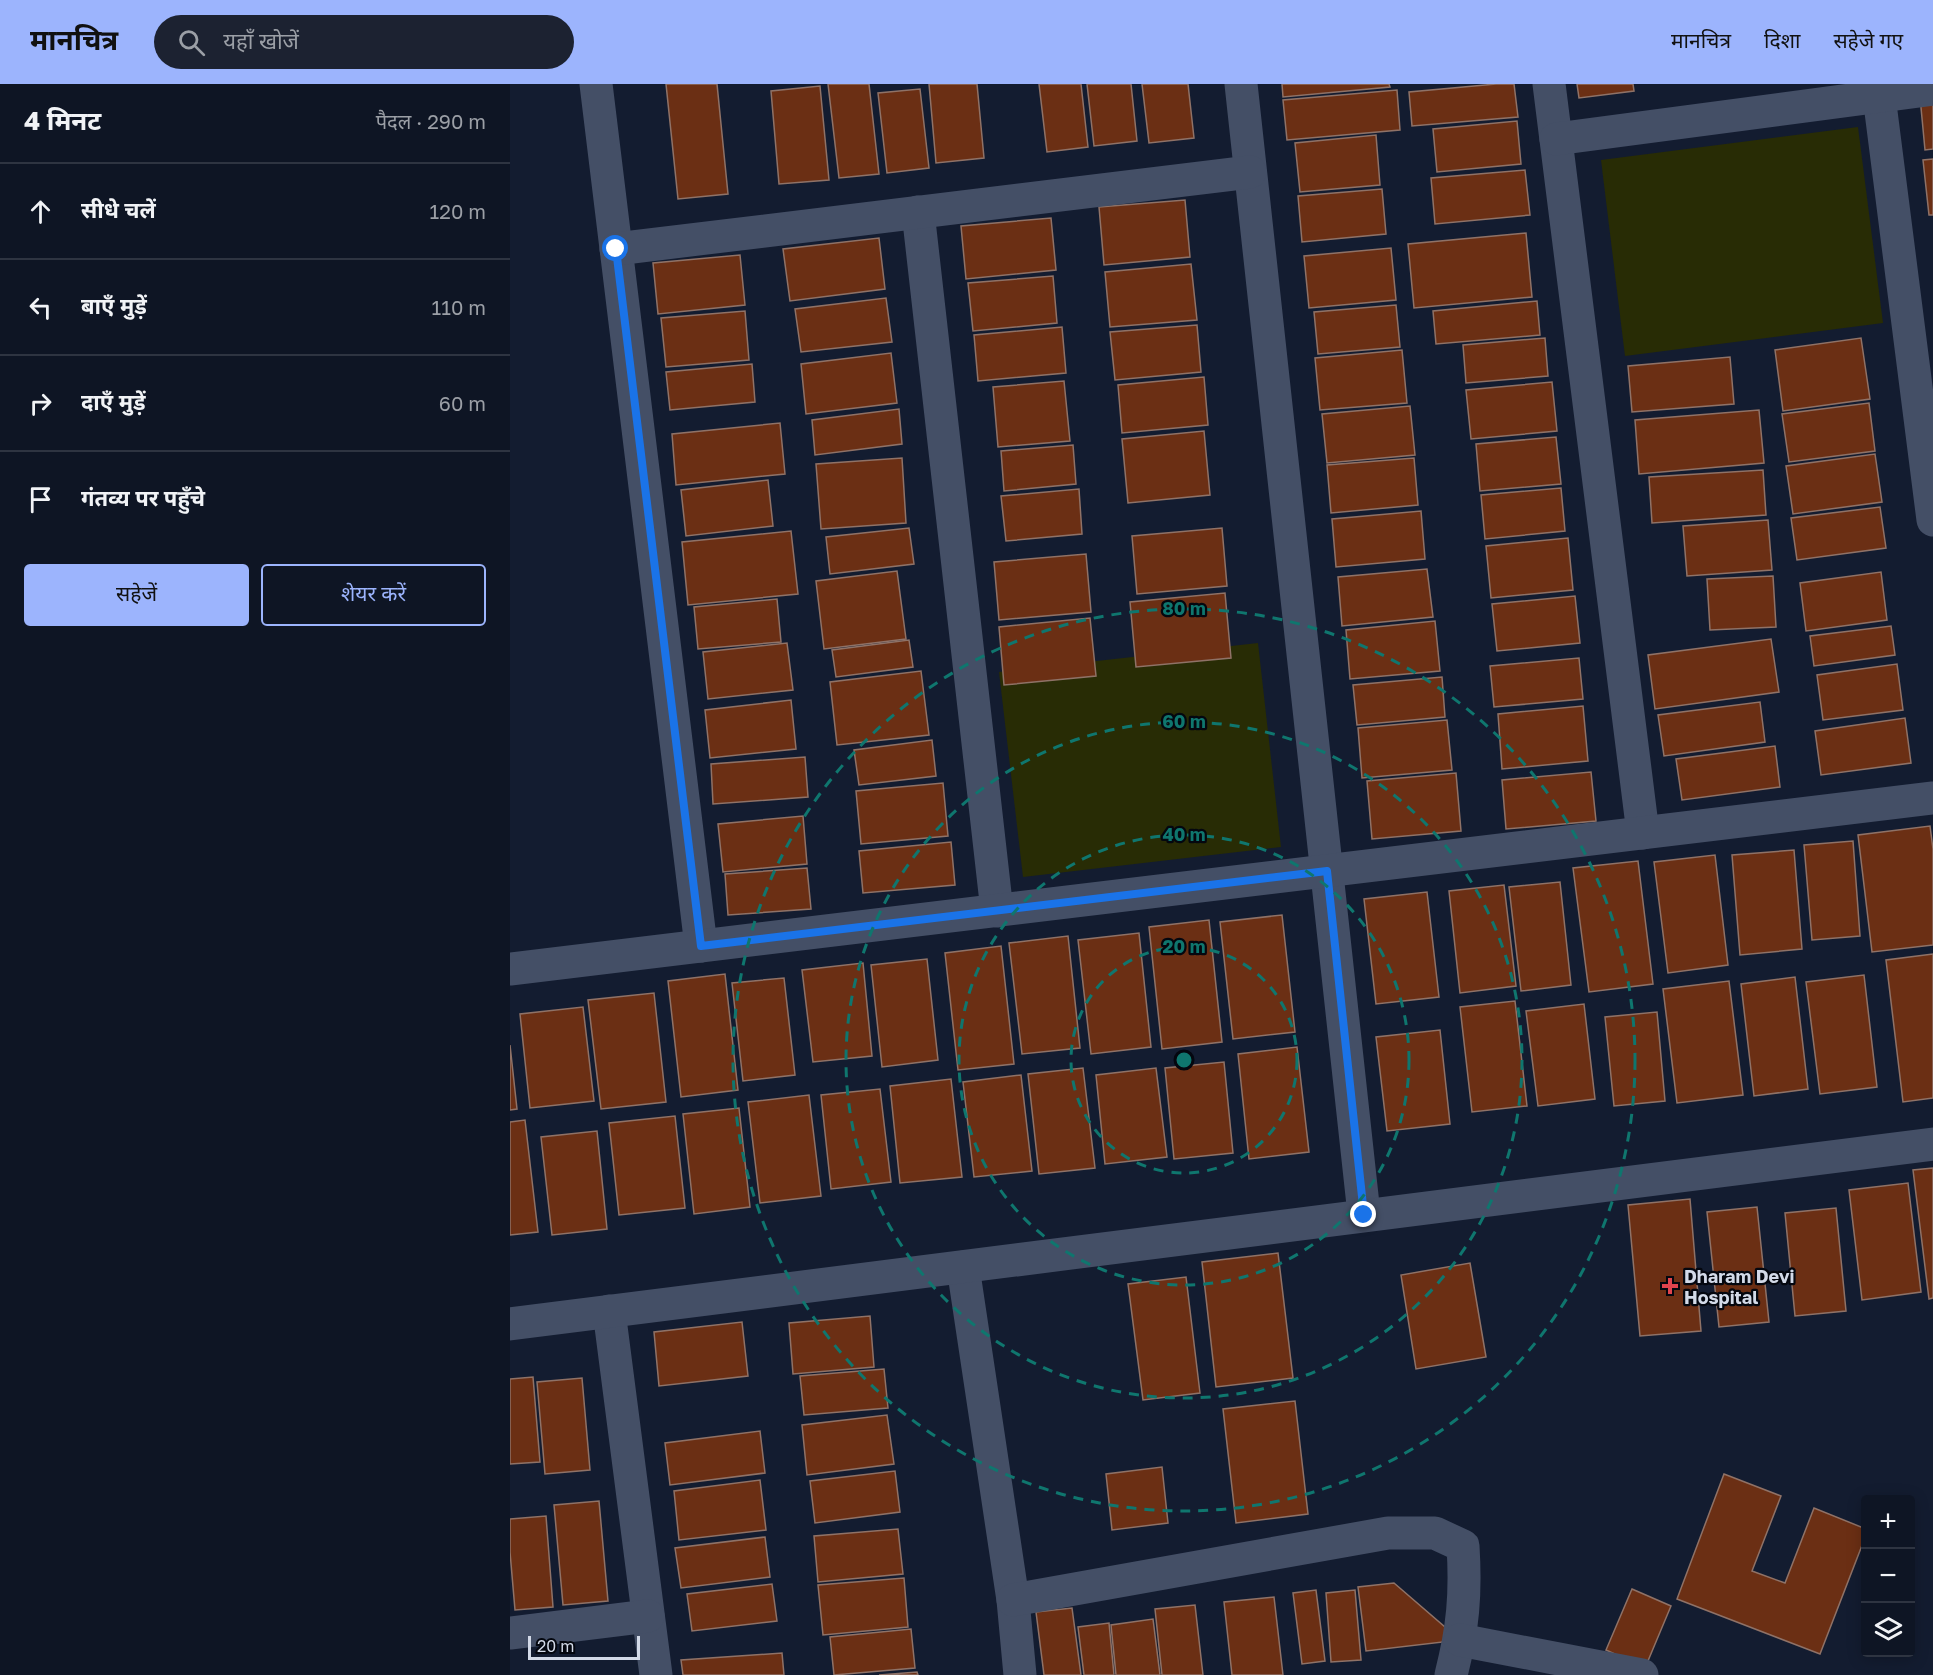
<!DOCTYPE html>
<html lang="hi">
<meta charset="utf-8">
<style>
:root{--surface:#0e1524;--page:#1c2231;--text:#f1f3f6;--muted:#9b9fa6;--line:#2e3441;--accent:#9cb4fd}
body{margin:0;font-family:"Golos Text","Noto Sans Devanagari",sans-serif;background:var(--page);color:var(--text)}
.controls{position:absolute;right:18px;bottom:18px;display:grid;overflow:hidden;border-radius:6px;box-shadow:0 3px 15px #0003}
.controls button{width:54px;height:54px;display:grid;place-items:center;padding:0;border:0;border-bottom:2px solid var(--line);background:var(--surface);color:var(--text);font:30px sans-serif}
.scale{position:absolute;left:18px;bottom:15px;width:112px;box-sizing:border-box;padding-left:6px;border:3px solid #d3dae8;border-top:0;font-size:16px;line-height:21px;white-space:nowrap;color:#d3dae8;-webkit-text-stroke:4px #04070f;paint-order:stroke}
.stop{position:absolute;width:18px;height:18px;margin:-14px;border:4px solid #1a73e8;border-radius:50%;background:#fff}
.stop.end{background:#1a73e8;border-color:#fff;box-shadow:0 2px 6px #0008}
.list{margin:0;padding:0;list-style:none}
h2{display:flex;justify-content:space-between;align-items:center;height:78px;margin:0;padding:0 24px;font-size:26px}
h2 small{font-size:20px;font-weight:400;color:var(--muted)}
.list li{display:grid;grid-template-columns:39px 1fr auto;gap:18px;align-items:center;box-sizing:border-box;height:96px;padding:0 24px;border-top:2px solid var(--line)}
.list b{display:block;font-size:22px;white-space:nowrap}
.list em{font-size:20px;font-style:normal;color:var(--muted)}
.actions{display:flex;gap:12px;padding:18px 24px}
.actions a{flex:1;padding:14px 0;border:2px solid var(--accent);border-radius:6px;text-align:center;font-size:21px;color:var(--accent)}
.actions .main{background:var(--accent);color:#111}
.icon{flex:none;width:33px;height:33px;fill:none;stroke:currentColor;stroke-width:2;stroke-linecap:round;stroke-linejoin:round}
.map{position:relative;flex:none;width:1423px;height:1591px;overflow:hidden}
header{display:flex;align-items:center;gap:36px;box-sizing:border-box;height:84px;padding:0 30px;background:var(--accent);color:#111}
header strong{font-size:28px}
nav{display:flex;gap:33px;margin-inline-start:auto;font-size:21px}
.search{width:420px;height:54px;background:var(--page);display:flex;align-items:center;gap:15px;box-sizing:border-box;padding:0 21px;border-radius:33px;color:var(--muted);font-size:22px}
main{display:flex}
aside{flex:1;background:var(--surface)}
.map>svg:first-child{display:block}
</style>
<header>
<strong>मानचित्र</strong>
<div class="search"><svg class="icon" aria-label="search" viewBox="0 0 24 24"><circle cx="10" cy="10" r="6"/><path d="M15 15l6 6"/></svg>यहाँ खोजें</div>
<nav><a>मानचित्र</a><a>दिशा</a><a>सहेजे गए</a></nav>
</header>
<main>
<aside>
<h2>4 मिनट<small>पैदल · 290 m</small></h2>
<ul class="list">
<li><svg class="icon" aria-label="ahead" viewBox="0 0 24 24"><path d="M12 20V5M6 11l6-6 6 6"/></svg><div><b>सीधे चलें</b></div><em>120 m</em></li>
<li><svg class="icon" aria-label="left" viewBox="0 0 24 24"><path d="M17 20v-9H6M10 6l-5 5 5 5"/></svg><div><b>बाएँ मुड़ें</b></div><em>110 m</em></li>
<li><svg class="icon" aria-label="right" viewBox="0 0 24 24"><path d="M7 20v-9h11M14 6l5 5-5 5"/></svg><div><b>दाएँ मुड़ें</b></div><em>60 m</em></li>
<li><svg class="icon" aria-label="arrive" viewBox="0 0 24 24"><path d="M6 21V4h12l-3 4 3 4H6"/></svg><div><b>गंतव्य पर पहुँचे</b></div></li>
</ul>
<div class="actions"><a class="main">सहेजें</a><a>शेयर करें</a></div>
</aside>
<div class="map">
<svg width="1423" height="1591" viewBox="0 0 1423 1591">
<rect width="100%" height="100%" fill="#131c30"/>
<g fill="#282c05">
<path d="M1348 43 1373 239 1115 272 1091 76Z"/>
<path d="M748 559 771 763 513 793 489 588Z"/>
</g>
<g fill="#6b2f14" stroke="#8f7267" stroke-width="1.5">
<path d="M156 0H207L218 110 168 115Z"/>
<path d="M318 0H359L369 90 329 94Z"/>
<path d="M419 0H467L474 74 426 79Z"/>
<path d="M529 0H571L578 63 537 68Z"/>
<path d="M577 0H621L627 57 584 62Z"/>
<path d="M632 0H678L684 54 639 59Z"/>
<path d="M772 0H879L880 3 773 13Z"/>
<path d="M986 0H1004L1008 33 902 42 899 8Z"/>
<path d="M1067 0H1123L1124 7 1069 14Z"/>
<path d="M310 2 319 96 269 100 261 7Z"/>
<path d="M410 5 419 84 377 89 368 9Z"/>
<path d="M887 6 890 46 777 56 773 16Z"/>
<path d="M1423 12V65L1415 66 1410 13Z"/>
<path d="M1007 37 1011 80 927 88 923 45Z"/>
<path d="M866 51 870 101 790 108 785 59Z"/>
<path d="M1423 75V131H1419L1413 76Z"/>
<path d="M1015 86 1020 131 925 140 921 94Z"/>
<path d="M872 105 876 150 792 158 788 112Z"/>
<path d="M675 116 680 173 594 181 589 123Z"/>
<path d="M541 134 546 186 456 195 451 142Z"/>
<path d="M1016 149 1022 213 904 224 898 160Z"/>
<path d="M369 154 375 205 280 217 273 165Z"/>
<path d="M881 164 886 216 799 224 794 172Z"/>
<path d="M230 171 235 221 148 230 143 179Z"/>
<path d="M681 180 687 236 600 243 595 188Z"/>
<path d="M543 192 547 239 463 247 458 199Z"/>
<path d="M376 214 382 258 291 268 285 225Z"/>
<path d="M1027 217 1030 251 926 260 923 227Z"/>
<path d="M886 221 890 263 808 270 804 228Z"/>
<path d="M235 227 239 276 156 283 151 234Z"/>
<path d="M687 241 691 288 605 296 600 248Z"/>
<path d="M552 243 556 289 468 297 464 251Z"/>
<path d="M1035 254 1038 292 956 299 953 261Z"/>
<path d="M1351 254 1360 315 1273 327 1265 266Z"/>
<path d="M892 266 897 319 810 326 805 274Z"/>
<path d="M381 269 387 319 296 330 291 280Z"/>
<path d="M1220 273 1224 320 1122 328 1118 282Z"/>
<path d="M242 280 245 318 160 326 156 288Z"/>
<path d="M694 293 698 341 612 349 608 301Z"/>
<path d="M554 297 560 357 488 363 483 303Z"/>
<path d="M1042 298 1047 347 961 355 956 306Z"/>
<path d="M1359 319 1365 367 1279 378 1272 330Z"/>
<path d="M900 322 905 371 817 379 812 330Z"/>
<path d="M389 325 392 360 305 371 302 336Z"/>
<path d="M1249 326 1254 379 1129 390 1125 336Z"/>
<path d="M270 339 275 390 166 401 162 350Z"/>
<path d="M694 347 700 411 618 419 612 355Z"/>
<path d="M1046 353 1051 400 970 407 966 360Z"/>
<path d="M563 361 566 400 494 407 491 367Z"/>
<path d="M1365 370 1372 418 1283 430 1276 382Z"/>
<path d="M392 374 396 439 311 445 306 380Z"/>
<path d="M904 374 908 421 821 429 817 381Z"/>
<path d="M1253 386 1256 431 1142 439 1139 393Z"/>
<path d="M258 396 263 442 176 452 171 406Z"/>
<path d="M1051 404 1055 447 975 455 971 411Z"/>
<path d="M569 405 572 450 496 457 491 412Z"/>
<path d="M1370 423 1376 464 1287 476 1281 434Z"/>
<path d="M911 427 915 475 826 483 822 435Z"/>
<path d="M1258 436 1262 486 1177 492 1173 442Z"/>
<path d="M399 444 404 480 320 490 316 453Z"/>
<path d="M712 444 717 502 627 510 622 452Z"/>
<path d="M281 447 288 510 178 521 172 458Z"/>
<path d="M1058 454 1063 506 981 514 976 462Z"/>
<path d="M576 470 581 528 489 536 484 478Z"/>
<path d="M917 485 923 533 832 542 828 493Z"/>
<path d="M387 487 396 555 314 565 306 497Z"/>
<path d="M1371 488 1377 536 1296 547 1290 499Z"/>
<path d="M1263 492 1266 543 1200 546 1197 495Z"/>
<path d="M715 509 721 574 626 583 620 518Z"/>
<path d="M1065 512 1070 559 987 567 982 520Z"/>
<path d="M267 515 271 558 188 565 184 523Z"/>
<path d="M580 534 586 592 494 601 489 543Z"/>
<path d="M925 537 930 587 840 595 836 546Z"/>
<path d="M1381 542 1385 571 1304 582 1300 552Z"/>
<path d="M1261 555 1269 608 1145 625 1138 571Z"/>
<path d="M399 556 403 583 326 593 322 566Z"/>
<path d="M277 559 283 606 198 615 193 568Z"/>
<path d="M1069 574 1073 615 984 623 980 582Z"/>
<path d="M1387 580 1393 626 1313 636 1307 591Z"/>
<path d="M411 587 419 651 327 661 320 598Z"/>
<path d="M932 593 935 633 847 641 843 601Z"/>
<path d="M281 616 286 665 200 674 195 626Z"/>
<path d="M1250 618 1255 658 1154 672 1148 631Z"/>
<path d="M1073 622 1078 677 992 685 988 630Z"/>
<path d="M1395 634 1401 679 1311 691 1305 647Z"/>
<path d="M937 636 942 686 852 694 848 644Z"/>
<path d="M422 656 426 692 349 701 344 666Z"/>
<path d="M1265 662 1270 703 1172 716 1166 675Z"/>
<path d="M295 673 298 713 203 720 201 680Z"/>
<path d="M1081 688 1086 737 996 745 992 696Z"/>
<path d="M946 689 951 747 862 755 857 697Z"/>
<path d="M433 699 438 752 351 760 346 707Z"/>
<path d="M293 732 297 780 213 788 208 740Z"/>
<path d="M1420 742 1423 765V861L1362 868 1348 751Z"/>
<path d="M1343 757 1350 852 1302 856 1294 761Z"/>
<path d="M441 758 445 801 353 809 349 767Z"/>
<path d="M1284 766 1292 865 1230 871 1222 771Z"/>
<path d="M1205 771 1218 881 1158 889 1144 778Z"/>
<path d="M1128 777 1143 900 1079 908 1063 784Z"/>
<path d="M297 784 301 825 218 831 215 790Z"/>
<path d="M1050 798 1061 901 1011 907 999 803Z"/>
<path d="M994 801 1006 902 950 909 939 807Z"/>
<path d="M917 808 929 913 866 920 854 815Z"/>
<path d="M772 831 785 948 723 955 710 838Z"/>
<path d="M699 836 712 958 652 965 639 843Z"/>
<path d="M629 849 641 963 581 970 568 856Z"/>
<path d="M558 852 570 964 512 970 499 859Z"/>
<path d="M491 862 504 980 448 986 435 869Z"/>
<path d="M1423 870V1014L1393 1018 1376 876Z"/>
<path d="M417 875 428 976 372 983 361 881Z"/>
<path d="M353 879 362 972 303 978 292 886Z"/>
<path d="M215 890 228 1006 171 1013 158 897Z"/>
<path d="M1354 891 1367 1003 1310 1010 1296 898Z"/>
<path d="M1285 893 1298 1005 1244 1012 1231 900Z"/>
<path d="M274 894 285 991 233 997 222 899Z"/>
<path d="M1219 897 1233 1011 1167 1019 1153 905Z"/>
<path d="M144 909 156 1018 91 1025 78 916Z"/>
<path d="M1005 917 1017 1022 962 1028 950 923Z"/>
<path d="M1074 920 1085 1015 1028 1022 1016 927Z"/>
<path d="M73 923 84 1017 20 1024 10 930Z"/>
<path d="M1147 928 1155 1017 1104 1022 1095 933Z"/>
<path d="M930 946 940 1040 877 1047 866 953Z"/>
<path d="M0 961 7 1025 0 1026Z"/>
<path d="M787 963 799 1068 739 1075 728 970Z"/>
<path d="M714 978 723 1069 664 1075 655 984Z"/>
<path d="M573 984 585 1084 529 1090 518 990Z"/>
<path d="M646 984 657 1073 595 1080 586 991Z"/>
<path d="M511 991 522 1087 464 1093 453 998Z"/>
<path d="M441 995 452 1093 390 1099 380 1002Z"/>
<path d="M370 1005 381 1098 321 1105 311 1011Z"/>
<path d="M299 1011 311 1112 250 1119 238 1018Z"/>
<path d="M229 1024 240 1123 184 1130 173 1030Z"/>
<path d="M165 1032 175 1124 109 1131 99 1039Z"/>
<path d="M15 1036 28 1148 0 1151V1038Z"/>
<path d="M87 1047 97 1145 42 1151 31 1053Z"/>
<path d="M1423 1084V1214L1419 1215 1403 1086Z"/>
<path d="M1398 1099 1411 1208 1352 1216 1339 1106Z"/>
<path d="M1180 1115 1191 1247 1130 1252 1118 1121Z"/>
<path d="M1247 1123 1259 1238 1209 1243 1197 1128Z"/>
<path d="M1326 1124 1336 1227 1285 1232 1275 1129Z"/>
<path d="M768 1169 783 1294 706 1303 692 1178Z"/>
<path d="M960 1179 976 1273 906 1285 891 1191Z"/>
<path d="M676 1193 690 1309 633 1316 618 1200Z"/>
<path d="M360 1232 364 1283 283 1290 279 1239Z"/>
<path d="M232 1238 238 1292 149 1302 144 1248Z"/>
<path d="M374 1285 378 1324 294 1331 290 1292Z"/>
<path d="M23 1293 30 1378 0 1380V1295Z"/>
<path d="M72 1294 80 1386 35 1390 27 1298Z"/>
<path d="M785 1317 798 1430 726 1439 713 1325Z"/>
<path d="M377 1331 384 1380 297 1391 292 1341Z"/>
<path d="M250 1347 255 1389 160 1401 155 1359Z"/>
<path d="M652 1383 658 1439 602 1446 596 1390Z"/>
<path d="M385 1387 390 1428 305 1439 300 1397Z"/>
<path d="M1214 1390 1271 1412 1242 1487 1275 1499 1304 1424 1356 1445V1451L1310 1570 1167 1515Z"/>
<path d="M250 1396 256 1446 169 1456 164 1407Z"/>
<path d="M89 1417 98 1517 53 1521 44 1421Z"/>
<path d="M36 1432 43 1523 5 1526 0 1468V1435Z"/>
<path d="M388 1445 393 1490 308 1498 304 1452Z"/>
<path d="M255 1453 260 1493 171 1504 165 1464Z"/>
<path d="M394 1494 398 1543 313 1551 308 1501Z"/>
<path d="M884 1499 950 1556 856 1567 848 1503Z"/>
<path d="M262 1500 267 1537 182 1547 177 1510Z"/>
<path d="M1122 1505 1161 1522 1135 1584 1096 1566Z"/>
<path d="M806 1506 815 1577 792 1580 783 1509Z"/>
<path d="M845 1506 851 1576 821 1578 816 1509Z"/>
<path d="M764 1513 773 1591H722L714 1518Z"/>
<path d="M685 1521 693 1591H652L645 1525Z"/>
<path d="M562 1524 571 1591H534L526 1528Z"/>
<path d="M643 1535 650 1591H606L601 1541Z"/>
<path d="M599 1539 604 1591H574L568 1543Z"/>
<path d="M401 1545 405 1584 324 1591 320 1553Z"/>
<path d="M272 1569 274 1591H173L171 1576Z"/>
<path d="M407 1588 408 1591H369Z"/>
</g>
<g fill="none" stroke-linecap="round" stroke-linejoin="round">
<g stroke="#444f66" stroke-width="33">
<path d="M86 0 191 862"/>
<path d="M731 0 854 1130"/>
<path d="M1039 0 1133 749"/>
<path d="M1369 12 1423 436"/>
<path d="M1046 55 1423 5"/>
<path d="M408 128 487 827"/>
<path d="M106 165 740 88"/>
<path d="M0 885 1423 714"/>
<path d="M453 1183 503 1516 510 1591"/>
<path d="M99 1227 146 1591"/>
<path d="M0 1240 1423 1060"/>
<path d="M503 1516 878 1449H925L953 1462C956 1510 953 1544 941 1591"/>
<path d="M0 1549 138 1532"/>
<path d="M950 1556 1132 1591"/>
</g>
</g>
<g fill="none" stroke-linecap="round" stroke-linejoin="round">
<path stroke="#1a73e8" stroke-width="8" d="M106 165 191 862 817 787 854 1131"/>
</g>
<g fill="none" stroke="#0f766e" stroke-width="3" stroke-dasharray="10 8">
<circle cx="674" cy="976" r="113"/>
<circle cx="674" cy="976" r="225"/>
<circle cx="674" cy="976" r="338"/>
<circle cx="674" cy="976" r="451"/>
</g>
<path fill="#e0444e" stroke="#04070f" stroke-width="2" d="M1157 1193h6v6h6v6h-6v6h-6v-6h-6v-6h6z"/>
<g text-anchor="middle" dominant-baseline="central" stroke-width="4.5" stroke-linejoin="round" paint-order="stroke">
<g font-size="18" font-weight="bold" fill="#d3dae8" stroke="#04070f" text-anchor="start">
<text x="1174" y="1192">Dharam Devi<tspan x="1174" dy="21">Hospital</tspan></text>
</g>
</g>
<circle cx="674" cy="976" r="9" fill="#0f766e" stroke="#04070f" stroke-width="3"/>
<g font-size="18" text-anchor="middle" font-weight="bold" fill="#0f766e" stroke="#04070f" stroke-width="4.5" stroke-linejoin="round" paint-order="stroke">
<text x="674" y="531">80 m</text>
<text x="674" y="644">60 m</text>
<text x="674" y="757">40 m</text>
<text x="674" y="869">20 m</text>
</g>
</svg>
<div class="controls">
<button>+</button>
<button>−</button>
<button><svg class="icon" aria-label="layers" viewBox="0 0 24 24"><path d="M12 4l9 5-9 5-9-5zM3 14l9 5 9-5"/></svg></button>
</div>
<div class="scale">20 m</div>
<div class="stop" style="left:106px;top:165px"></div>
<div class="stop end" style="left:854px;top:1131px"></div>
</div>
</main>
